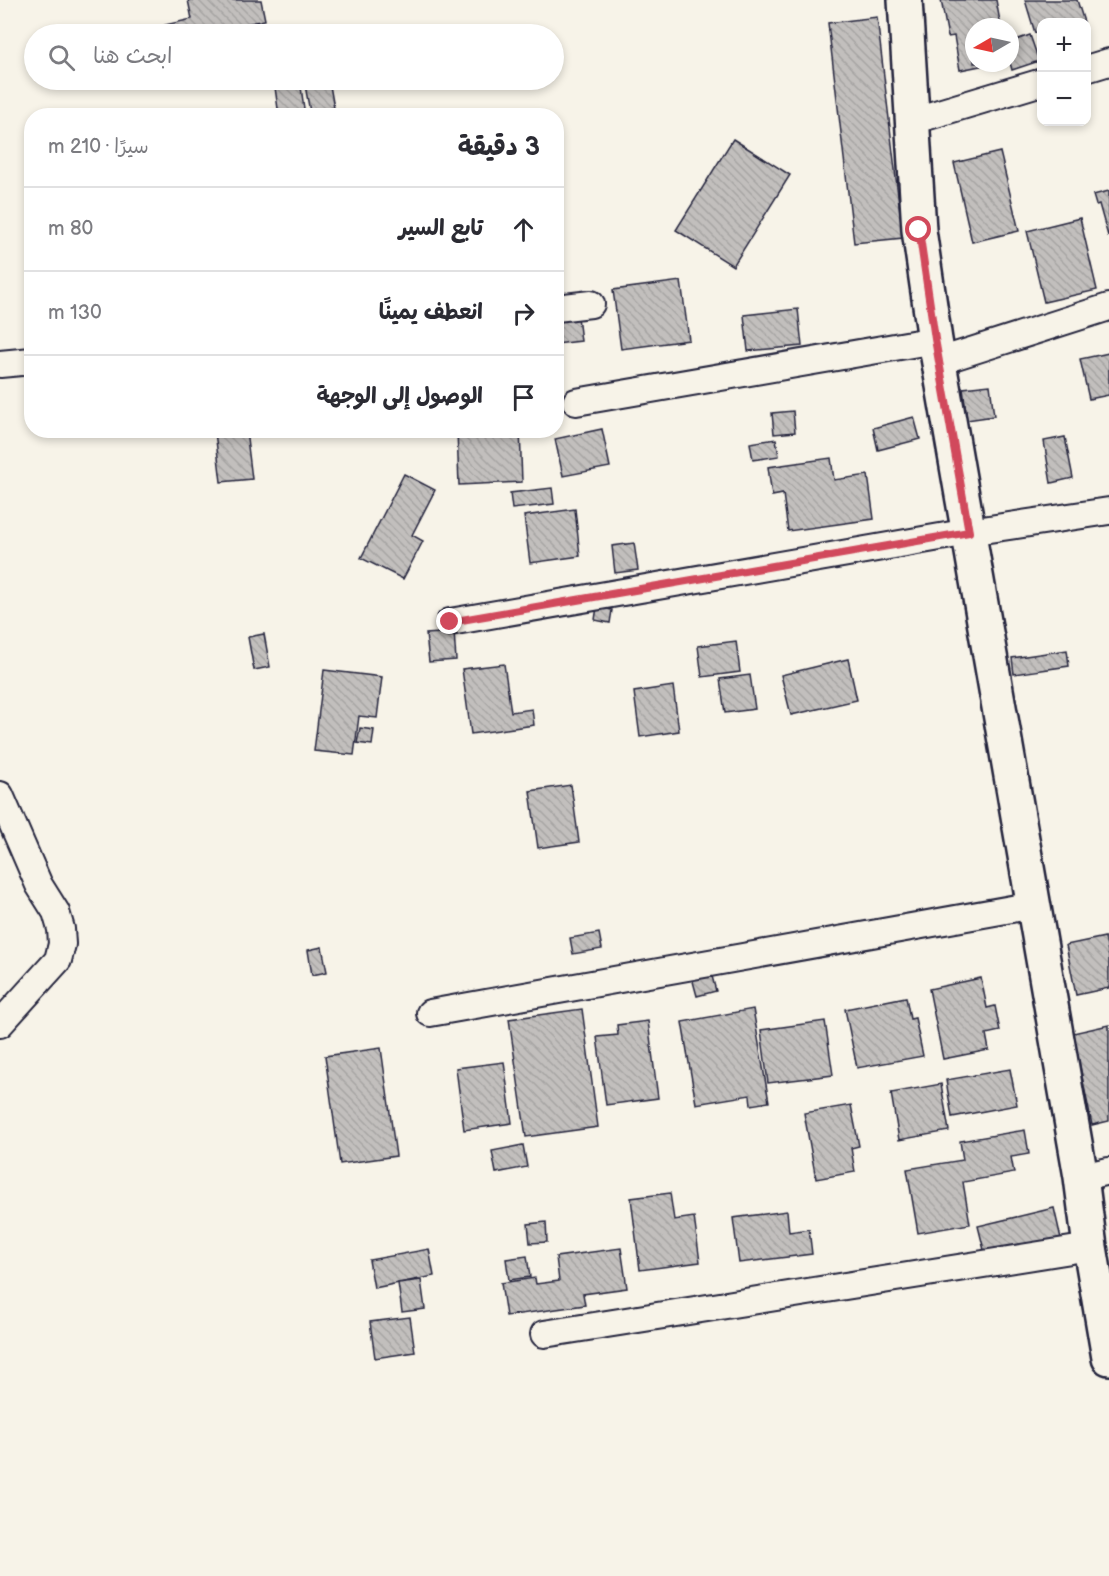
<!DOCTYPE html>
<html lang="ar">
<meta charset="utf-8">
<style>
:root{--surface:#fff;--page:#f7f7f7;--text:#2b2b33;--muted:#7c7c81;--line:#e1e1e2}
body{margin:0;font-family:"Balsamiq Sans","Playpen Sans Arabic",sans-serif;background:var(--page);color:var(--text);direction:rtl}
.controls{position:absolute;right:18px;top:18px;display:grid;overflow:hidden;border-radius:12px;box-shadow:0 3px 9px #0003}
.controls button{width:54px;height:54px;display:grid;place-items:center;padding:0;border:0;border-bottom:2px solid var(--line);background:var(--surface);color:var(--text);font:30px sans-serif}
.compass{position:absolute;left:965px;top:18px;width:54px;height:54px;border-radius:50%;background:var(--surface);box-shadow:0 3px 9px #0003;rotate:261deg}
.stop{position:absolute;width:18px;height:18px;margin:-14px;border:4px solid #d1495b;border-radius:50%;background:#fff}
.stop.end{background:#d1495b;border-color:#fff;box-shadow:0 2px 6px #0008}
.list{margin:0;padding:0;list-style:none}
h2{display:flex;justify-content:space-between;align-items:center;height:78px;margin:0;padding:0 24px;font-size:26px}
h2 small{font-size:20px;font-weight:400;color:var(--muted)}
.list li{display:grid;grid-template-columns:39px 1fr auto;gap:18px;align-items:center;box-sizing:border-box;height:84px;padding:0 24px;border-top:2px solid var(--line)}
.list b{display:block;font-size:22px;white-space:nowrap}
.list em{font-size:20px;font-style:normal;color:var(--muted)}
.icon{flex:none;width:33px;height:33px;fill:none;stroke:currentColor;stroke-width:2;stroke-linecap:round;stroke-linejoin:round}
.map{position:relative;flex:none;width:1109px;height:1576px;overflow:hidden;direction:ltr}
.search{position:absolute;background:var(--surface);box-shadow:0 3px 9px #0003;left:24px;top:24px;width:540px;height:66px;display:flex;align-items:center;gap:15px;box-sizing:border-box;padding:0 21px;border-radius:33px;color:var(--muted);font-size:22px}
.panel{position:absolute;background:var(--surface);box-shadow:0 3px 9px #0003;left:24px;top:108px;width:540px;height:330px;border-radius:24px;direction:rtl}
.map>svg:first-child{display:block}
</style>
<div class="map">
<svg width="1109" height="1576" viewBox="0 0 1109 1576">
<defs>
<pattern id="building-back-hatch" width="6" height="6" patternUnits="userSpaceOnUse" patternTransform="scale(1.5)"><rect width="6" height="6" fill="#c2bfbd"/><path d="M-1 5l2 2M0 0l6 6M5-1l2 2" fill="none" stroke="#a6a4a3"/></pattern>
</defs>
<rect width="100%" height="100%" fill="#f7f3e8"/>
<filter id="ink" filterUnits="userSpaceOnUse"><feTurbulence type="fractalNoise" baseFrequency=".0167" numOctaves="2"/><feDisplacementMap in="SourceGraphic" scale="12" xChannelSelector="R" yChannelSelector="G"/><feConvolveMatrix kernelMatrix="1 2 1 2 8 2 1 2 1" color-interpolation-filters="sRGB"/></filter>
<g filter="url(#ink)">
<g fill="url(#building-back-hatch)" stroke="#22223b" stroke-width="1.5">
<path d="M188 0H261L265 20 235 26 237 34H167L165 25 192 19Z"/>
<path d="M941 0H996L1001 27H974V63H995L960 70 954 36 948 37Z"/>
<path d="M1025 0H1077L1084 22 1062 21 1042 22V30L1035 33Z"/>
<path d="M877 17 903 238 854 243 828 23Z"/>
<path d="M259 22 262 34H238L237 28Z"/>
<path d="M1030 35 1039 61 1012 70 1010 63V42Z"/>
<path d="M274 80H300L305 116H279Z"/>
<path d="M304 80H329L334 108 310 112Z"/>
<path d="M733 139 790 175 733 266 676 230Z"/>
<path d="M1000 152 1019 231 972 242 954 163Z"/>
<path d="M1109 191V236H1108L1099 204 1096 205 1093 195Z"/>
<path d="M1080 218 1097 290 1044 302 1027 231Z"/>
<path d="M681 281 689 340 621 349 613 290Z"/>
<path d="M798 309 802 346 748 351 744 315Z"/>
<path d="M578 317 581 341 556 344V319Z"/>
<path d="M1109 353V395L1089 399 1080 359Z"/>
<path d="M990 385 994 416 967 420 963 388Z"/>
<path d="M793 411 795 432 774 434 772 413Z"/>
<path d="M914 417 920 439 878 450 873 428Z"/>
<path d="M602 429 610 467 563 476 555 439Z"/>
<path d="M228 430H246L252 479 221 482 215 432Z"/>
<path d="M457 430H520L522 482 459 485Z"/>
<path d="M1065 437 1073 478 1051 483 1044 441Z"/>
<path d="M776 439 779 456 753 460 750 443Z"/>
<path d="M831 458 834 480 868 475 874 519 788 531 783 494 772 496 768 467Z"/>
<path d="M404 474 435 490 412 535 423 541 403 579 361 558Z"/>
<path d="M552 488 554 504 512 509 510 493Z"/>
<path d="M575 509 580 556 530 563 524 516Z"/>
<path d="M634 543 638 570 615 573 612 546Z"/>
<path d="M597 607 612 610 610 623 595 620Z"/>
<path d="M454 632 456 660 429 662 426 634Z"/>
<path d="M264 634 270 667 254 670 248 637Z"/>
<path d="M736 641 740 672 702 677 698 646Z"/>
<path d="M1067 650 1069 666 1014 674 1012 658Z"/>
<path d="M848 659 857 700 791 715 781 675Z"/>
<path d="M504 664 511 712 532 709 534 725 471 734 462 669Z"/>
<path d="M324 670 382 677 377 718 359 716 354 755 314 751Z"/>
<path d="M750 675 755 709 725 713 720 679Z"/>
<path d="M673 686 679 731 640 737 634 692Z"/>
<path d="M360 728 374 730 372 745 357 743Z"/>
<path d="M571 785 579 842 538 848 530 791Z"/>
<path d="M599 933 602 949 573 954 570 938Z"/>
<path d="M1105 937 1109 957V988L1076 995 1066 945Z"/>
<path d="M322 947 327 972 312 975 308 950Z"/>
<path d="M710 969 716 991 697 996 691 974Z"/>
<path d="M981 978 987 1008 995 1006 1000 1031 986 1034 989 1050 943 1059 929 989Z"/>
<path d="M906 997 910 1019 915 1018 923 1056 857 1068 845 1009Z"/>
<path d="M582 1009 598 1127 526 1137 509 1019Z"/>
<path d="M753 1009 769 1102 751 1105 750 1095 696 1104 682 1022Z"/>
<path d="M648 1021 658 1098 606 1105 597 1037 618 1035 617 1025Z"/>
<path d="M825 1021 833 1075 768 1083 761 1030Z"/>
<path d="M1109 1025V1121L1092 1125 1073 1033Z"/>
<path d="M381 1048 396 1156 340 1164 325 1056Z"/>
<path d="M504 1062 512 1123 464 1130 456 1068Z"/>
<path d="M1010 1069 1017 1105 952 1117 946 1080Z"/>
<path d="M941 1084 949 1131 899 1140 891 1093Z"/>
<path d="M851 1105 859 1146 851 1148 855 1172 816 1179 804 1113Z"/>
<path d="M1025 1130 1029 1154 1011 1157 1014 1173 963 1182 970 1224 918 1233 907 1169 963 1160 960 1141Z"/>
<path d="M523 1145 527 1167 496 1173 492 1151Z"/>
<path d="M670 1193 674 1220 694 1217 700 1262 640 1270 631 1198Z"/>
<path d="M1054 1208 1065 1256 990 1274 978 1226Z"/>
<path d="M787 1211 789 1232 809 1229 812 1254 739 1263 733 1218Z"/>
<path d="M546 1222 547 1242 530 1243 528 1224Z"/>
<path d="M621 1248 627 1288 583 1294 585 1305 506 1316 501 1283 535 1278 536 1284 559 1281 556 1257Z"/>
<path d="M429 1249 434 1276 374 1288 369 1260Z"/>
<path d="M527 1256 530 1277 509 1280 506 1259Z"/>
<path d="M421 1280 425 1309 402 1312 398 1283Z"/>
<path d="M410 1317 415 1352 375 1358 370 1322Z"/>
</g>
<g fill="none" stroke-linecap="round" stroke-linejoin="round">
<defs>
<g id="minor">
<path d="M1086 69 1109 62"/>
<path d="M912 121 1042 82"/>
<path d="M556 308 591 304"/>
<path d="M940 361 1109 307"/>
<path d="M0 364 32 361"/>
<path d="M576 402 935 340"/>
<path d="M450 622 969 532 1109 511"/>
<path d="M0 795 39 885 56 912 61 929 62 944 58 960 0 1024"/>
<path d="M430 1013 1034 905"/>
<path d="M1081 1177 1109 1171"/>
<path d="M544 1334 1090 1247"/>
</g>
<path id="major" d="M905 0 919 230 935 340 1081 1177 1090 1247 1109 1358"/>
</defs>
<use href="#minor" stroke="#22223b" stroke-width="30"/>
<use href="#major" stroke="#22223b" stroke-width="38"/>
<use href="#minor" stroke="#f7f3e8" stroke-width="26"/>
<use href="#major" stroke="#f7f3e8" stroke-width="33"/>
</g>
</g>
<g fill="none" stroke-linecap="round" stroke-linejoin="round" filter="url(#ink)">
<path stroke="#d1495b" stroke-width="8" d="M450 622 969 532 935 339 919 230"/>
</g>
</svg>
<div class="controls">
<button>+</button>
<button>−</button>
</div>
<svg class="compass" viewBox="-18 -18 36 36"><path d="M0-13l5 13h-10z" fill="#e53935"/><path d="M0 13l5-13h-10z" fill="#7c7c81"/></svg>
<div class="stop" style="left:919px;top:230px"></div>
<div class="stop end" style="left:450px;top:622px"></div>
<div class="search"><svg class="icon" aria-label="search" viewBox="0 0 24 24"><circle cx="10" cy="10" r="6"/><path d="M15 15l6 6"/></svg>ابحث هنا</div>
<section class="panel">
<h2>3 دقيقة<small>سيرًا · 210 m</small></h2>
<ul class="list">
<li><svg class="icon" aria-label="ahead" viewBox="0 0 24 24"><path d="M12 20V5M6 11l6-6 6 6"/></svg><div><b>تابع السير</b></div><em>80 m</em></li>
<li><svg class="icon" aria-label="right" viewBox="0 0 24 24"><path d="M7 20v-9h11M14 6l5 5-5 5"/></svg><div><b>انعطف يمينًا</b></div><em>130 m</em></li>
<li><svg class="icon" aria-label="arrive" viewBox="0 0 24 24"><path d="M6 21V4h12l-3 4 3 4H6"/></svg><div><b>الوصول إلى الوجهة</b></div></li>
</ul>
</section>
</div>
